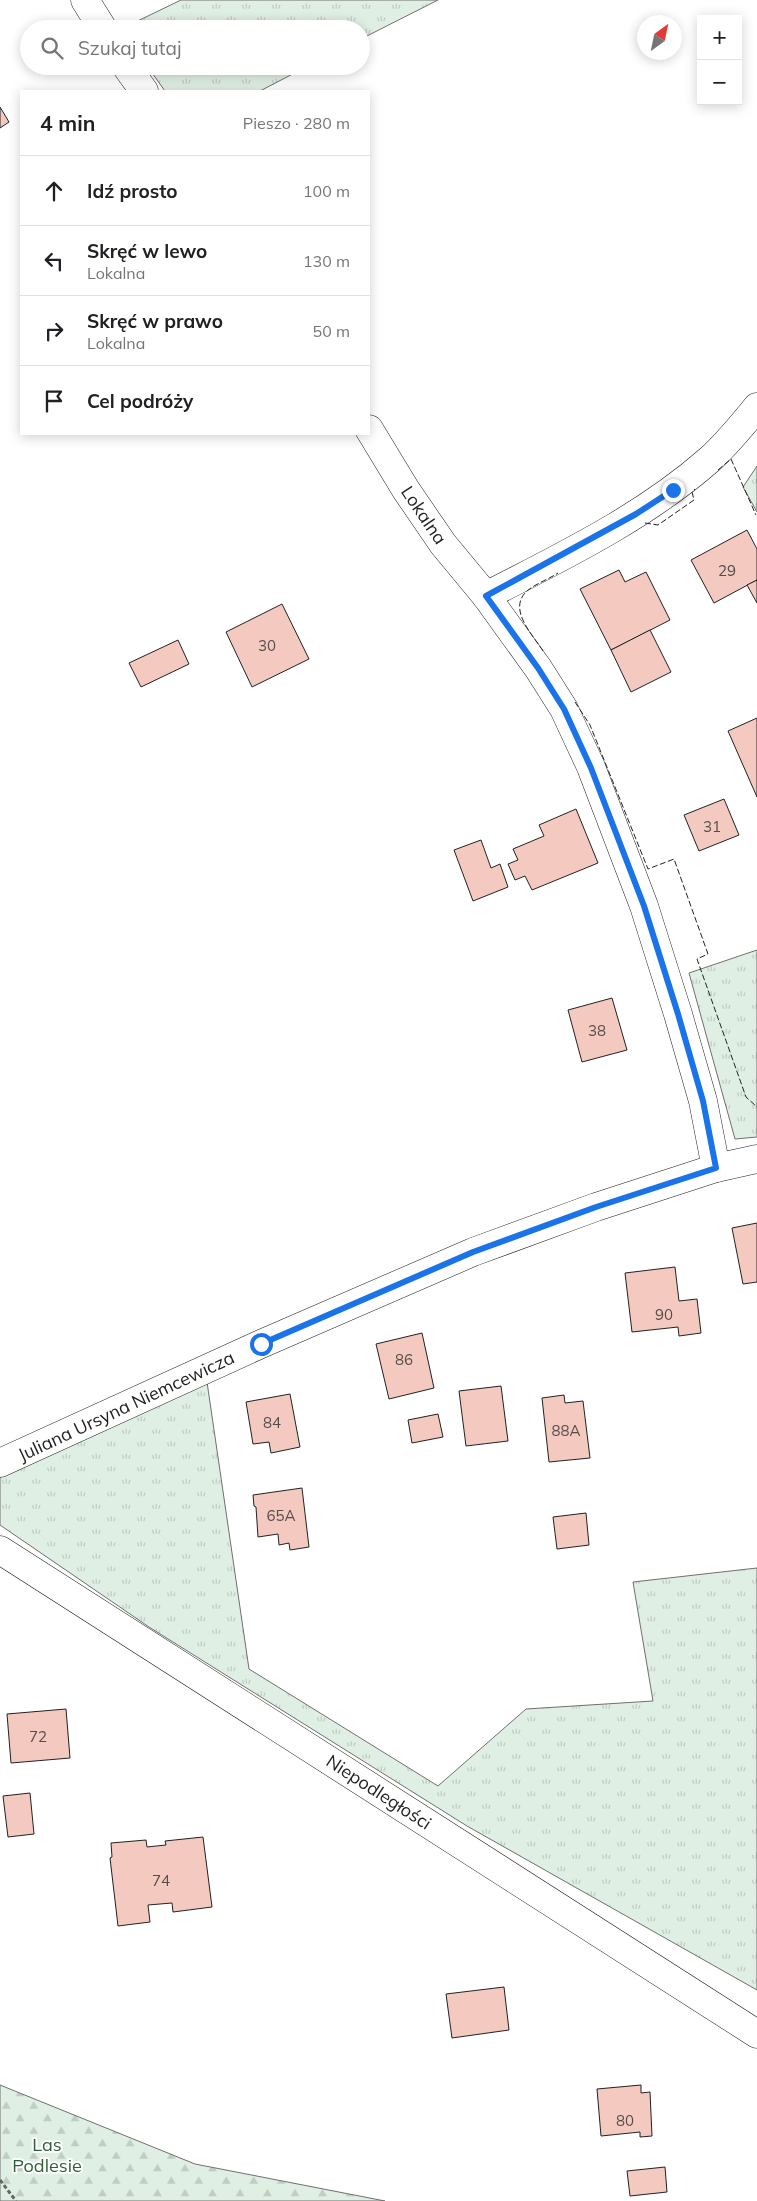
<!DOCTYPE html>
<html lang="pl">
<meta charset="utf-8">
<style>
:root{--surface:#fff;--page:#f6f6f6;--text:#202124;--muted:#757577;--line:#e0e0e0}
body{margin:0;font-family:Mulish,sans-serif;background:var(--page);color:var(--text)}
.controls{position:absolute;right:15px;top:15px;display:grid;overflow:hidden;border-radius:0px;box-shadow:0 2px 12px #0003}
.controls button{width:45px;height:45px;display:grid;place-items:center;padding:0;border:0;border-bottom:1px solid var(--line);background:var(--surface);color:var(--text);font:25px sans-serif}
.compass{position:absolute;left:637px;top:15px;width:45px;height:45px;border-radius:50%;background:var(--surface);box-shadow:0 2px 12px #0003;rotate:33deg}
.stop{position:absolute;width:15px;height:15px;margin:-11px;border:4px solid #1a73e8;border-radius:50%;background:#fff}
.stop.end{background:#1a73e8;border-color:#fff;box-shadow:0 1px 5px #0008}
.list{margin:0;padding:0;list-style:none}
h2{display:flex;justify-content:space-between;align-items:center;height:65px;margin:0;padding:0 20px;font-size:21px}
h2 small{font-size:16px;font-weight:400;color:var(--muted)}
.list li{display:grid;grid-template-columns:32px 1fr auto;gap:15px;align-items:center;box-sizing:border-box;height:70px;padding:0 20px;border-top:1px solid var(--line)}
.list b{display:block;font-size:19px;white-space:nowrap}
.list p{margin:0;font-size:16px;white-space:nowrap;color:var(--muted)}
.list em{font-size:16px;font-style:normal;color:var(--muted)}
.icon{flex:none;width:28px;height:28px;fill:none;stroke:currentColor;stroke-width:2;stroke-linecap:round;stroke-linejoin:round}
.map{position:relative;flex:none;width:757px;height:2201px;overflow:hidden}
.search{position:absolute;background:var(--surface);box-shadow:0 2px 12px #0003;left:20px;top:20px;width:350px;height:55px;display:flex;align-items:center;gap:12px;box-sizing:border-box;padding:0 18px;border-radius:28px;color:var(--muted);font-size:19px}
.panel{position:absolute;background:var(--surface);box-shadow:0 2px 12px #0003;left:20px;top:90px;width:350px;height:345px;border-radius:0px}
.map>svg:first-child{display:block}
</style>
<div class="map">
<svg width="757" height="2201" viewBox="0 0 757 2201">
<defs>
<pattern id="grass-tufts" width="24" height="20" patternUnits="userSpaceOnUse" patternTransform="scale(1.25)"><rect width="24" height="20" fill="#e0efe3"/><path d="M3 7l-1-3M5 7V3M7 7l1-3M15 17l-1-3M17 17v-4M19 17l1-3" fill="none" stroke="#c0cdc2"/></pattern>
<pattern id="forest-firs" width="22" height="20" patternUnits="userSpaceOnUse" patternTransform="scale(1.25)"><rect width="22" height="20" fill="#e0efe3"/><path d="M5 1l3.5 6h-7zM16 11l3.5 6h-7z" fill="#c0cdc2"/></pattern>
</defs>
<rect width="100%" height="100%" fill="#fff"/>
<g fill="url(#grass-tufts)" stroke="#6f6f6f">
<path d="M181 0H438L361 39V29H121Z"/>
<path d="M147 66H308L260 91H165Z"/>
<path d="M757 466V512L743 487Z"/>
<path d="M757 950V1137L735 1139 689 973Z"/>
<path d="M207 1382 249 1669 438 1786 526 1709 653 1701 633 1582 757 1568V1990L467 1826 149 1627 0 1525V1477Z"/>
</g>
<path fill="url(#forest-firs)" stroke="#6f6f6f" d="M0 2085 195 2164 385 2201H0Z"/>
<g fill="#f3c9c0" stroke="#222">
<path d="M0 107 9 122 0 128Z"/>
<path d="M747 530 757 549V580L714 603 691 560Z"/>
<path d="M619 570 625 582 646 572 670 620 611 650 580 589Z"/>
<path d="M757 580V603L747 585Z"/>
<path d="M282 604 309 659 252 687 226 632Z"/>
<path d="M650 630 671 672 631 692 611 650Z"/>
<path d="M178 640 189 664 141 687 129 663Z"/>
<path d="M757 718V797L728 731Z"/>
<path d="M724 799 739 835 699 851 684 815Z"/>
<path d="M576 809 598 863 532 890 525 876 515 880 508 864 518 860 513 849 544 836 539 825Z"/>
<path d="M481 840 491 868 500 864 508 887 473 901 454 850Z"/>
<path d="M612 998 627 1050 582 1062 568 1010Z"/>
<path d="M757 1223V1282L743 1284 732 1228Z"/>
<path d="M675 1267 679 1301 697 1299 701 1333 679 1336 678 1327 632 1332 625 1273Z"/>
<path d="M422 1333 434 1388 389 1399 376 1344Z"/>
<path d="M501 1386 508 1441 466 1446 459 1391Z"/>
<path d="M290 1394 300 1447 271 1453 269 1442 253 1444 246 1402Z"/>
<path d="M564 1395 565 1403 583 1401 590 1458 549 1462 542 1398Z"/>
<path d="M438 1414 443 1437 412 1443 408 1420Z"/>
<path d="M302 1488 309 1547 290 1550 289 1543 279 1545 278 1534 258 1537 256 1507 254 1506 253 1495Z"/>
<path d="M586 1513 589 1545 557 1549 553 1517Z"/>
<path d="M66 1709 70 1758 11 1763 7 1714Z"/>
<path d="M30 1793 34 1834 8 1837 3 1796Z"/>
<path d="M203 1837 212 1907 173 1912 172 1903 148 1905 150 1922 118 1926 110 1858 112 1857 111 1843 146 1840 147 1847 166 1845 165 1841Z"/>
<path d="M504 1987 509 2030 452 2038 446 1994Z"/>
<path d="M641 2085V2093L650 2092 652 2136 640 2137V2132L601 2136 597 2089Z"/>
<path d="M665 2167 667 2192 630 2196 627 2171Z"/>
</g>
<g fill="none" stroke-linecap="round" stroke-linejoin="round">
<defs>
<g id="street">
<path d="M85 0 103 29"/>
<path d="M126 66 144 91"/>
<path d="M369 429 406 490 443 544 486 596"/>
<path d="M716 1168 703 1101 678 1014 644 906 591 767 564 709 538 668 486 596C563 556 643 518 709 460 727 444 742 425 757 407"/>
<path d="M0 1463 261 1344 473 1252 596 1207 716 1168 757 1159"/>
</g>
<path id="secondary" d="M0 1550 757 2034"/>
</defs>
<use href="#street" stroke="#222" stroke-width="29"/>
<use href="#secondary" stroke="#222" stroke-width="29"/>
<path stroke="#646464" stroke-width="3" stroke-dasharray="4 2.5" stroke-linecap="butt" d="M0 2180 16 2201"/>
<use href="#street" stroke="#fff" stroke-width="28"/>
<use href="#secondary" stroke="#fff" stroke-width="28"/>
<g stroke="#222" stroke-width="1" stroke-dasharray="6 2.5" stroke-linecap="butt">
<path d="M718 470 731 459 756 515"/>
<path d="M645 523 658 525 694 500 692 492 695 489"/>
<path d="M543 651C533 635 507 609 527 591 535 584 549 579 558 573"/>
<path d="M575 702 590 725 648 869 674 859 708 954 697 959 746 1097 757 1107"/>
</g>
</g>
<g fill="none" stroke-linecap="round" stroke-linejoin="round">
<path stroke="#1a73e8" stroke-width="6" d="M261 1344 473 1252 596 1207 716 1168 703 1101 678 1014 644 906 591 768 564 709 538 668 486 596 636 514 673 490"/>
</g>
<g text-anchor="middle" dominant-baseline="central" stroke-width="4" stroke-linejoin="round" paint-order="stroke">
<g font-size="15" fill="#564c4a">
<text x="727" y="570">29</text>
<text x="267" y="645">30</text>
<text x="712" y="826">31</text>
<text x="597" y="1030">38</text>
<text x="664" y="1314">90</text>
<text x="404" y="1359">86</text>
<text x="272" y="1422">84</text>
<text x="566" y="1430">88A</text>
<text x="281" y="1515">65A</text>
<text x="38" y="1736">72</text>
<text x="161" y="1880">74</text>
<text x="625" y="2120">80</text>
</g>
<g font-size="18" fill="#222" stroke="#fff">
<text transform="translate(424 515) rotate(56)">Lokalna</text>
<text transform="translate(126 1406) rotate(-25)">Juliana Ursyna Niemcewicza</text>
<text transform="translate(379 1792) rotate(33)">Niepodległości</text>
</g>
<g font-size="18" fill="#2f5e38" stroke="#fff">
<text x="47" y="2144">Las<tspan x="47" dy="21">Podlesie</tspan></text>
</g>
</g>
</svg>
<div class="controls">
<button>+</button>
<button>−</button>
</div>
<svg class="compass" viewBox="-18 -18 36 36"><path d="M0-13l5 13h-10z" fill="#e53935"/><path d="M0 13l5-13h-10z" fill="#757577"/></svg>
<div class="stop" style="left:261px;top:1344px"></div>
<div class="stop end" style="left:673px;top:490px"></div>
<div class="search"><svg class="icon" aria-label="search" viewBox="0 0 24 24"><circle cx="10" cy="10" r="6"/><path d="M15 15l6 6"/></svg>Szukaj tutaj</div>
<section class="panel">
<h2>4 min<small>Pieszo · 280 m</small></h2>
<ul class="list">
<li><svg class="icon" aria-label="ahead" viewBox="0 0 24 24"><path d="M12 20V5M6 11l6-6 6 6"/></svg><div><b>Idź prosto</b></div><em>100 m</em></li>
<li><svg class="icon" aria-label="left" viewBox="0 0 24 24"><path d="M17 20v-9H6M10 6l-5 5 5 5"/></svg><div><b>Skręć w lewo</b><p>Lokalna</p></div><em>130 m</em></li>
<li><svg class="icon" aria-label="right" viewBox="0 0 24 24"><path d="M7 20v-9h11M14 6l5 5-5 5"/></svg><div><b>Skręć w prawo</b><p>Lokalna</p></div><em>50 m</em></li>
<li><svg class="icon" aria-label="arrive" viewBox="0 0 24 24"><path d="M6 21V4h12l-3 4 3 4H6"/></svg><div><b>Cel podróży</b></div></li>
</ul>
</section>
</div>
